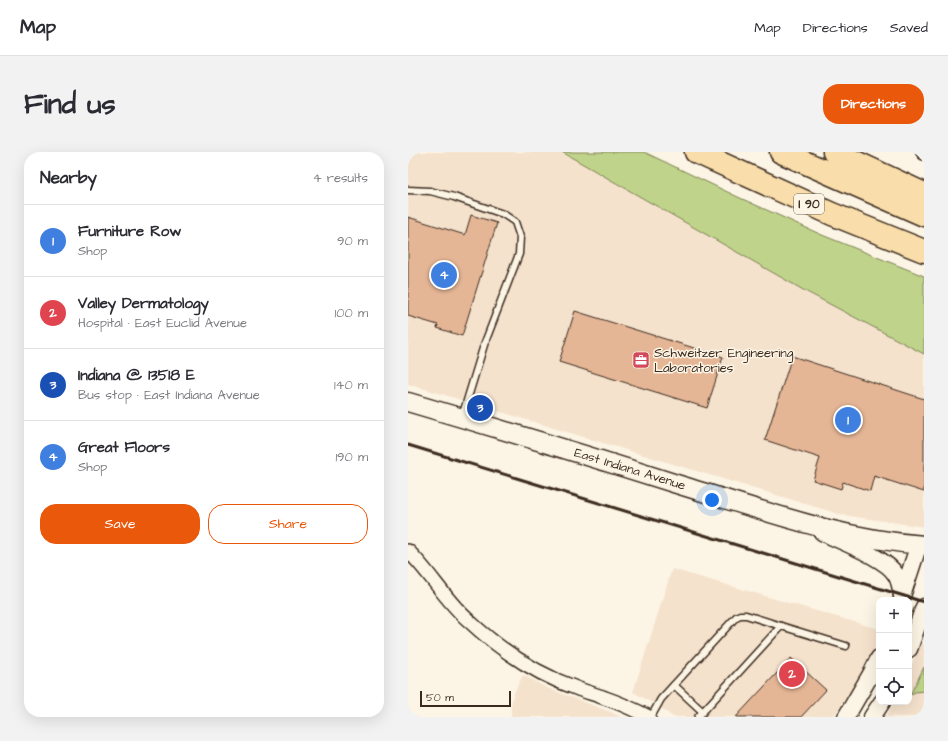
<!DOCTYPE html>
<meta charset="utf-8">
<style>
:root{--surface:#fff;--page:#f2f2f3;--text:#2b2b33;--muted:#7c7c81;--line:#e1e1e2;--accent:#ea580c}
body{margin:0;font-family:"Architects Daughter",sans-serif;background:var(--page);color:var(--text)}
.controls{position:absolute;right:12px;bottom:12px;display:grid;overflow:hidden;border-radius:8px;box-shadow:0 4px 16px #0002}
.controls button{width:36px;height:36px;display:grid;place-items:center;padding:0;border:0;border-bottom:1px solid var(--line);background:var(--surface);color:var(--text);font:20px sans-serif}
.scale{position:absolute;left:12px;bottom:10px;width:91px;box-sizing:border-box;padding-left:4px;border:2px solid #3b2a1e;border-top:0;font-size:11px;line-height:14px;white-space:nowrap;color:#3b2a1e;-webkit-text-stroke:3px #fcf5e5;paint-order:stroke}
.you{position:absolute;left:304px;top:348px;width:14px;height:14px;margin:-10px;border:3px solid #fff;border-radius:50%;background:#1a73e8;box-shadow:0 0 0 6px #1a73e833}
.badge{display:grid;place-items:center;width:26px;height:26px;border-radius:50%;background:var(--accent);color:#fff;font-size:13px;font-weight:700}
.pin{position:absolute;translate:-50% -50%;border:2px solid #fff;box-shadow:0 1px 4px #0006}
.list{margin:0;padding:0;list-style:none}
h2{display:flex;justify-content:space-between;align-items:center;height:52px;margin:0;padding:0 16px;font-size:17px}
h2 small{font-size:13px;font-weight:400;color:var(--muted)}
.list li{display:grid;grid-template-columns:26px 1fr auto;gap:12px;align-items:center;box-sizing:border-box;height:72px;padding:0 16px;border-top:1px solid var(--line)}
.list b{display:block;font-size:15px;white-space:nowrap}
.list p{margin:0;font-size:13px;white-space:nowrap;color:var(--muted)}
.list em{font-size:13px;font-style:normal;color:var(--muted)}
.actions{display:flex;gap:8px;padding:12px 16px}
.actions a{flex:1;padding:9px 0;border:1px solid var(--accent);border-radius:16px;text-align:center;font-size:14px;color:var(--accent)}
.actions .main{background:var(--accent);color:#fff}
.icon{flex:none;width:22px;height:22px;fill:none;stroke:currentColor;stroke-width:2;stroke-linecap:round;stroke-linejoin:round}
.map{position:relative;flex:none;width:516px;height:565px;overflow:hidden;border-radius:16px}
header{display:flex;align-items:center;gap:24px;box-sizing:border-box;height:56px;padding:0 20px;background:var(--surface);border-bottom:1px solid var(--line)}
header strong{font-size:19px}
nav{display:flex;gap:22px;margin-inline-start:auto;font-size:14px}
.intro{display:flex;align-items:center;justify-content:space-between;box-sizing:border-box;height:96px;padding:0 24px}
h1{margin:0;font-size:28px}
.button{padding:10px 18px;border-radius:16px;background:var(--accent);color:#fff;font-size:14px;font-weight:700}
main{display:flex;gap:24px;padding:0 24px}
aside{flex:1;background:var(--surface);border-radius:16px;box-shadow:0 4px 16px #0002}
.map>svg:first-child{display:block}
</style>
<header>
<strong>Map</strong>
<nav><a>Map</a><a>Directions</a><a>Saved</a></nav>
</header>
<div class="intro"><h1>Find us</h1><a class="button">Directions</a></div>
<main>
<aside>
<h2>Nearby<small>4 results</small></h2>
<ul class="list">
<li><span class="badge" style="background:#3f7fe0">1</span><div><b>Furniture Row</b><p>Shop</p></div><em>90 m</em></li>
<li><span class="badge" style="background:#e0444e">2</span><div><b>Valley Dermatology</b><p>Hospital · East Euclid Avenue</p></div><em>100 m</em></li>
<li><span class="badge" style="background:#1a4fb4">3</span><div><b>Indiana @ 13518 E</b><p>Bus stop · East Indiana Avenue</p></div><em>140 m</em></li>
<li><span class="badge" style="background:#3f7fe0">4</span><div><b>Great Floors</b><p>Shop</p></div><em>190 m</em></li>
</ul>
<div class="actions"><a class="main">Save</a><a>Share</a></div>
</aside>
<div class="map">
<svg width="516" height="565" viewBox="0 0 516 565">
<rect width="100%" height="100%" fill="#fcf5e5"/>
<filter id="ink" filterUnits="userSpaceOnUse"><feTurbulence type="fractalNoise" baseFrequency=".025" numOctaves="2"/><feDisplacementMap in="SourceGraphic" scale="8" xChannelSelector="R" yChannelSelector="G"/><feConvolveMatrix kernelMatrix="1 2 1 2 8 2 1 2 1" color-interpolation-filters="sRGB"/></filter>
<g filter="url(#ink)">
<g fill="#f5e2cd">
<path d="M0 0H154L397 139 516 202V375L434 363 0 232Z"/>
<path d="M264 417 471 477V487L451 527 425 565H265L253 556 225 540Z"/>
<path d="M513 492 516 493V565H478L486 550H501V519Z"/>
<path d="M115 523 139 536 203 560 213 565H103V553L106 541Z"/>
</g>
<g fill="#bfd48a" stroke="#7d7f54">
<path d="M154 0H236L330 45 414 83 516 124V202L397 139Z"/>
<path d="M516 515V539L507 540 502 543Z"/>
</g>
<g fill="#e5b696" stroke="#3b2a1e">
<path d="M63 63 89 71 54 184 29 176 30 173 0 164V65L57 83Z"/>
<path d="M167 159 315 205 299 256 151 210Z"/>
<path d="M384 204 516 247V340L466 324 462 339 435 330 433 337 405 328 412 306 357 288Z"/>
<path d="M383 506 418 538 393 565H328Z"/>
</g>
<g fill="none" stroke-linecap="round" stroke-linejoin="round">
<defs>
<g id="service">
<path d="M0 38 22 39 46 45 95 62 107 70 112 85 111 102 76 193 54 265"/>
<path d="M266 533 295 560"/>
<path d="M243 565 253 547 328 465 332 463H338L373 474"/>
<path d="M290 565 373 474 438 494"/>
</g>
<g id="minor">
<path d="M515 0 516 1"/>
<path d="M0 399C22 420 37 448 60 468 91 497 128 522 168 536 177 540 187 542 197 546 212 551 227 558 241 565"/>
</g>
<g id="tertiary">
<path d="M414 380C432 389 479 406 488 423 492 429 493 437 494 444"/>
<path d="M494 444 511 392"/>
<path d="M501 497 516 455"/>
<path d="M438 565 463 522 471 506"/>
<path d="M464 565 474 550"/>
</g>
<path id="secondary" d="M0 250C92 277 184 305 275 334 354 358 433 387 516 393"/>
<g id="motorway">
<path d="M288 0 424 62 516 99"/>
<path d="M373 0 516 63"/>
<path d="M426 0 516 42"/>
</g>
</defs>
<use href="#service" stroke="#3b2a1e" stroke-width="9"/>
<use href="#minor" stroke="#3b2a1e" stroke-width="16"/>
<use href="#tertiary" stroke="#3b2a1e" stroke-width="19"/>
<use href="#secondary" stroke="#3b2a1e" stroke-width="21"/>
<use href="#motorway" stroke="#3b2a1e" stroke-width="25"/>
<use href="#service" stroke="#fcf5e5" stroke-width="6"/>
<use href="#minor" stroke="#fcf5e5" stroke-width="13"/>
<use href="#tertiary" stroke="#fcf5e5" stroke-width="16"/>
<use href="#secondary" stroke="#fcf5e5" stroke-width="18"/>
<use href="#motorway" stroke="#f9deab" stroke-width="22"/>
<path stroke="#3b2a1e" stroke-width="3" d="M0 293 516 450"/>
</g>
</g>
<defs>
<symbol id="office-square" viewBox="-11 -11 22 22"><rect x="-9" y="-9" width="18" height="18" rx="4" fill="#d1495b" stroke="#fcf5e5"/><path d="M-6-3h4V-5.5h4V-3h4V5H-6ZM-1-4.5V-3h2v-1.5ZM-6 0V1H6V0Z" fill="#fff"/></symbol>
</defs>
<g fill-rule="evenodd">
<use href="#office-square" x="223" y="198" width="20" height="20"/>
</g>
<g text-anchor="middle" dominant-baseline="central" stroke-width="3" stroke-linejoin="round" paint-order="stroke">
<rect fill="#fcf5e5" stroke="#75675a" stroke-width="1" x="386" y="42" width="30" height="20" rx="3"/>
<g font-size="12" font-weight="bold" fill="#3b2a1e">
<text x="401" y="52">I 90</text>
</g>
<g font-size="13" fill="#3b2a1e" stroke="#fcf5e5" text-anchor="start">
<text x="246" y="201">Schweitzer Engineering<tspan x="246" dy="15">Laboratories</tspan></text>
</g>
<g font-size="13" fill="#3b2a1e" stroke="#fcf5e5">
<text transform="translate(222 317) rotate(17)">East Indiana Avenue</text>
</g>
</g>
</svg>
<div class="controls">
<button>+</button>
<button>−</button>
<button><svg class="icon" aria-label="locate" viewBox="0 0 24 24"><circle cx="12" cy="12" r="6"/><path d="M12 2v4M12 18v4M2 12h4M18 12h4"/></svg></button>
</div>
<div class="scale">50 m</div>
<div class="you"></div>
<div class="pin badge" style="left:440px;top:268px;background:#3f7fe0">1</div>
<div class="pin badge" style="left:384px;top:522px;background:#e0444e">2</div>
<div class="pin badge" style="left:72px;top:256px;background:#1a4fb4">3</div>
<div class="pin badge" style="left:36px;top:123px;background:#3f7fe0">4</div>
</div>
</main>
